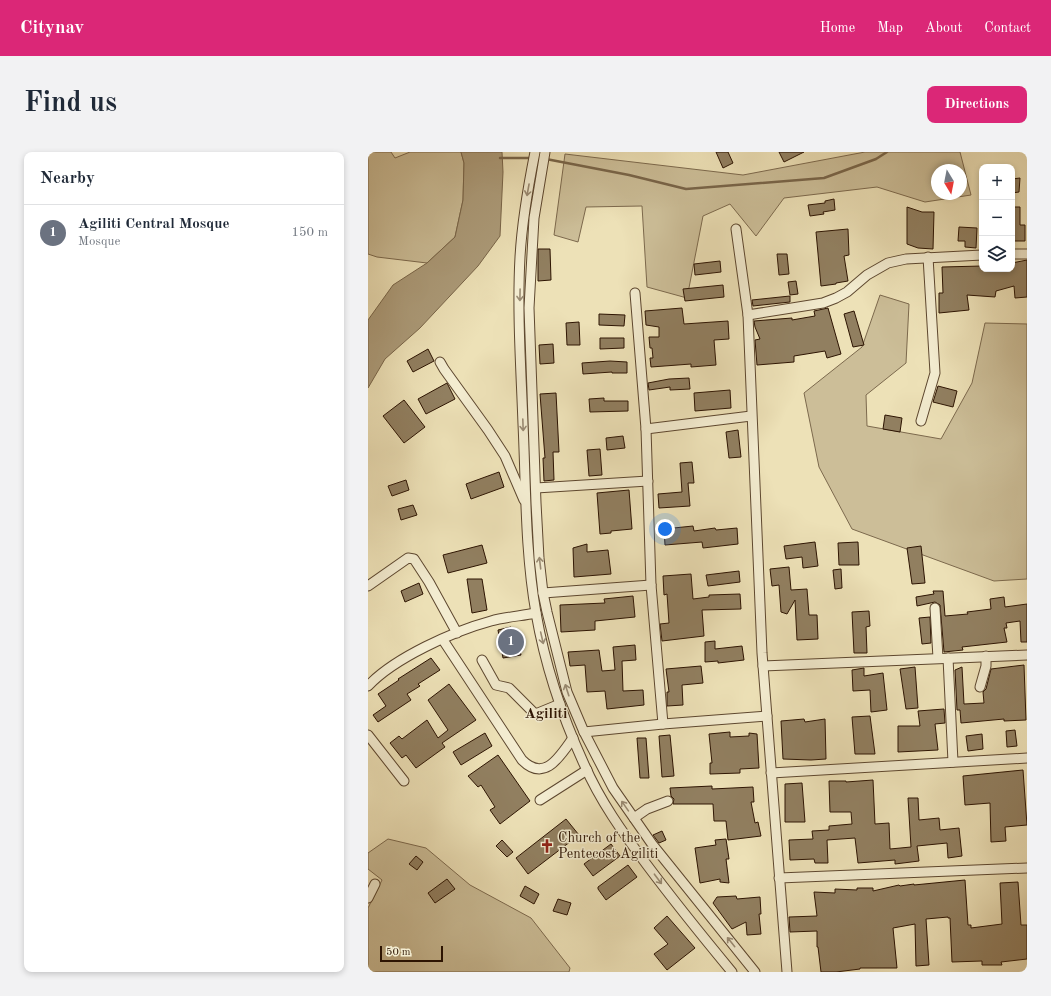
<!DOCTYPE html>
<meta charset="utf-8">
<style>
:root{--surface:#fff;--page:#f2f2f3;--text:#1f2937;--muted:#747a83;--line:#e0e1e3;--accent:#db2777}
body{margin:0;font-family:"Old Standard TT",serif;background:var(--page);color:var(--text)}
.controls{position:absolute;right:12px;top:12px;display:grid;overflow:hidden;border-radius:8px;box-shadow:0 2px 6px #0003}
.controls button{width:36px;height:36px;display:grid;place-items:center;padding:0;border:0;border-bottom:1px solid var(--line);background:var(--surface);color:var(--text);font:20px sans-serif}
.compass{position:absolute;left:563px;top:12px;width:36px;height:36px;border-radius:50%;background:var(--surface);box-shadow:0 2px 6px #0003;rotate:170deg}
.scale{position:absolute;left:12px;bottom:10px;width:63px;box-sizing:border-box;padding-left:4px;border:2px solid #2d1402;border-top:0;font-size:11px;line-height:14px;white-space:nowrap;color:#2d1402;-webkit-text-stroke:3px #f3ecd0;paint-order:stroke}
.you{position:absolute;left:297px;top:377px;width:14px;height:14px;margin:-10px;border:3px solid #fff;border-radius:50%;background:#1a73e8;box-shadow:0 0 0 6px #1a73e833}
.badge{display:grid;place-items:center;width:26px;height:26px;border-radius:50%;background:var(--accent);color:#fff;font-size:13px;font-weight:700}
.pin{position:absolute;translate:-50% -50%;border:2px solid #fff;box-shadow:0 1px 4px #0006}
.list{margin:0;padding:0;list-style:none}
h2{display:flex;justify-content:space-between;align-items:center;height:52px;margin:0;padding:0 16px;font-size:17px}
h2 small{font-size:13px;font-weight:400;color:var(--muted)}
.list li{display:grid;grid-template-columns:26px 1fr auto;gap:12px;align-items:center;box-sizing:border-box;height:56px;padding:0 16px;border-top:1px solid var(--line)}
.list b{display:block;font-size:15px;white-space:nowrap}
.list p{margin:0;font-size:13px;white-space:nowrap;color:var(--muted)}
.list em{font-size:13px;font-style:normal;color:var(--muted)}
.icon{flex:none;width:22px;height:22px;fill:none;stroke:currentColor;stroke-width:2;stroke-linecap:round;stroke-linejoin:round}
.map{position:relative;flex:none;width:659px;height:820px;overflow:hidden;border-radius:8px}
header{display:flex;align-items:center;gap:24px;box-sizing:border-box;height:56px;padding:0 20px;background:var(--accent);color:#fff}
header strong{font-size:19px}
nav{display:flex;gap:22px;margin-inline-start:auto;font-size:14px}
.intro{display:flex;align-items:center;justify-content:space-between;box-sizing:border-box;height:96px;padding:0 24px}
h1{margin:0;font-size:28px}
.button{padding:10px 18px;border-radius:8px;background:var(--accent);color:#fff;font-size:14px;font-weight:700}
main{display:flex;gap:24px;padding:0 24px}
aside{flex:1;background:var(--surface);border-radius:8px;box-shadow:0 2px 6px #0003}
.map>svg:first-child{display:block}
</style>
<header>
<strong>Citynav</strong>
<nav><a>Home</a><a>Map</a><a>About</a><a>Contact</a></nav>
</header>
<div class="intro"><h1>Find us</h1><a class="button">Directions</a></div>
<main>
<aside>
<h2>Nearby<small></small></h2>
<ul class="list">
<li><span class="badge" style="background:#6b7280">1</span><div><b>Agiliti Central Mosque</b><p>Mosque</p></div><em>150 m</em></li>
</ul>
</aside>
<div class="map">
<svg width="659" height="820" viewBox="0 0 659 820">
<rect width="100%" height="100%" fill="#ede1b7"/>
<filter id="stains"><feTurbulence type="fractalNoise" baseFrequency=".005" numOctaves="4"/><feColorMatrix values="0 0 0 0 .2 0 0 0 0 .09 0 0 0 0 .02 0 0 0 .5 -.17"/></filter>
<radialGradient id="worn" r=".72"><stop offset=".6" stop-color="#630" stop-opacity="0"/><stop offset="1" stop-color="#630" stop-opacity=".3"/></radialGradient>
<g fill="#ccbe98" stroke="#7c694d" fill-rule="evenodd">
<path d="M0 0H23L27 6 42 0H93L96 11 95 48 87 85 59 111 9 105 0 102Z"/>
<path d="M497 0H592L603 43 557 50 509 35 416 46 388 84 362 52 335 64 319 146 279 135 274 54 218 55 210 90 186 83 197 2 375 23ZM569 18H593V42H569Z"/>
<path d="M512 143 541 152 538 211 498 243 499 274 573 287 604 231 617 171 659 172V427L626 429 484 377 451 315 436 241 494 195Z"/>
<path d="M20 687 58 696 102 733 163 766 202 816 201 820H0V756L14 728 0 717V701Z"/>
</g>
<path fill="#ac9b79" stroke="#796549" d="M93 0H134L135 20 132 84 110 114 52 176 17 207 0 236V168L25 133 59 111 87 85 95 48 96 11Z"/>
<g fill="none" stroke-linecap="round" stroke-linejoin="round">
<g stroke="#796549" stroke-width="2.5">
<path d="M132 6H163"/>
<path d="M178 7 261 23 318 37 456 26 508 7 519 0"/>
</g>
</g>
<g fill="#917f60" stroke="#2d1402">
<path d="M348 0H360L365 11 355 16Z"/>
<path d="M411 0H436L416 10Z"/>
<path d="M652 26 651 40 644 41V27Z"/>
<path d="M466 47 467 58 455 60 456 62 442 64 440 53 457 51V49Z"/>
<path d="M539 55 554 60H566L565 97 550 96 539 92Z"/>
<path d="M644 55H652V73H657V89H644Z"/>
<path d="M591 75 609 76 608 96 597 95V89H590Z"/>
<path d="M480 77 481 103 476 104 480 129 468 131V132L453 134 448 80Z"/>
<path d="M170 97H182L183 128 170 129Z"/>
<path d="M409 102H419L421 122 411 123Z"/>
<path d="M659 108V145L647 146 646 134 628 139 627 145 599 143 601 158 571 161V141H575L574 115 614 114V117H644V111Z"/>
<path d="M352 109 353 120 327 123 326 112Z"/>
<path d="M428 129 430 142 422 143 420 130Z"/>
<path d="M355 133 356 145 317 149 315 137Z"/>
<path d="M422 144V150L385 154 384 148Z"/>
<path d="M314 156 316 172 360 169 361 187 346 188 348 213 323 215V212L283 215 282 206H285L284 196H282L281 185H291V175L278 173 277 159Z"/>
<path d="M460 156 473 202 459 206 457 199 426 204V210L389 213 387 188 392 187 387 175 386 169 424 166V168L447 164 446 159Z"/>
<path d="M486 159 496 193 485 195 476 162Z"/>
<path d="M231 162 257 163 256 174 231 173Z"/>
<path d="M211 170 212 193H199L198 171Z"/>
<path d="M232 186H256V196L232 197Z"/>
<path d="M185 192 186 211 172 212 171 193Z"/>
<path d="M60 197 66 209 45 220 39 209Z"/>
<path d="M242 209 259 210V221H244V220L215 222 214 211Z"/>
<path d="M321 226 322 237 302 238V235L281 238 280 231 301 227Z"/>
<path d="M79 231 87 247 58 262 50 247Z"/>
<path d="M570 234 589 239 585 255 565 250Z"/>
<path d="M362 238 363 256 327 259 326 241Z"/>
<path d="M188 241 191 300H185L186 328 176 329 175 306H177L172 242Z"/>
<path d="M236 246V249H260V259L222 260 221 247Z"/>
<path d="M36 248 57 275 36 291 15 264Z"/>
<path d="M517 263 534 266 532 280 515 277Z"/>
<path d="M370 278 373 305 361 306 358 280Z"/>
<path d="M255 284 257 296 239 298 238 286Z"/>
<path d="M232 297 234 323 221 324 219 298Z"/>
<path d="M324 310 326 331H320L322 354 291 356 290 342 314 340 312 311Z"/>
<path d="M131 320 136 335 103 347 98 332Z"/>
<path d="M38 328 41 338 24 344 20 334Z"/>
<path d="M261 338 264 377 243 379V381L232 382 229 341Z"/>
<path d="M45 353 49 363 33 368 30 357Z"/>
<path d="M325 374 326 379 347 376 348 378 369 376 370 392 335 396 334 390 297 393 296 377Z"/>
<path d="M447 390 450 414 435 416 434 405 418 407 416 394Z"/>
<path d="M490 390 491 413H471L470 391Z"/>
<path d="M219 392V400L240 398 243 422 206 425 205 396Z"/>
<path d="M114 393 119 411 80 421 75 403Z"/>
<path d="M553 394 557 431 544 432 539 396Z"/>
<path d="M421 415 423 438 439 437 441 463H449L450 487 429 488 427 448 419 462 413 460 411 433 404 434 402 417Z"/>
<path d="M473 417 474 436 467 437 465 418Z"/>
<path d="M371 419 372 430 340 434 338 423Z"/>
<path d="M323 422 325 447 341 445V443L372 442 373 457 334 458 336 484 294 489 292 472 301 471 299 442 296 443 295 424Z"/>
<path d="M99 427H114L119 458 104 461Z"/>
<path d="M51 431 55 442 37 450 33 439Z"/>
<path d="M565 439H575L577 464 600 462 599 460 623 457 622 447 636 445 637 455 659 452V490H653L652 469 638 471 639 476H636L639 490 594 495 595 498 576 500 572 453 567 450 549 454 548 445 566 442Z"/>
<path d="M265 444 267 465 227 469V478L193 480 192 453 237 451 236 447Z"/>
<path d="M501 459 502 474 498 475 499 501H486L484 460Z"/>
<path d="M562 465 563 491 554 492 551 466Z"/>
<path d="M143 475 146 483 152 482 154 494 151 495 153 503 135 506 130 478Z"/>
<path d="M347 489V497L374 494 376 508 350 511V509L337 510V490Z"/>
<path d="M267 493 268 508 254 509 255 539 275 538 276 553 239 557 237 539 219 540 217 513 202 514 200 500 231 498 234 519 247 518 245 495Z"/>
<path d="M63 506 72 518 50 532 52 534 39 542 43 548 10 570 5 563 18 554 10 542 31 528 30 527Z"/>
<path d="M656 513 658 568 636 569V567L593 571 592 558H589L587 518 594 515 596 552 616 551 615 540 618 537 623 517Z"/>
<path d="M333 514 335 531 314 533 315 553 299 554V540H301L298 517Z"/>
<path d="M547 515 550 556 538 557 532 517Z"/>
<path d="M496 516V524L515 521 519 558 503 560 502 538 485 539 484 518Z"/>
<path d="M81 532 108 568 74 591 77 595 48 616 38 603 34 606 22 591 31 584 34 587 59 568 70 586 80 578 60 548Z"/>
<path d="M576 557 577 571 567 572 570 598 530 600V574H552L550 559Z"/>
<path d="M502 564 507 602H487L484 565Z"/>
<path d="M436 567 437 570 457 567 458 607 443 608 415 607 413 569Z"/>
<path d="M647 578 649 594 639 595 638 579Z"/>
<path d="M362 580V585L381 584V581L389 582 391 616 372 617V621L342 622V611H344L341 582Z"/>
<path d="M117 581 124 594 93 613 85 600Z"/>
<path d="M614 582 615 597 600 599 598 584Z"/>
<path d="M302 583 306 624 294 625 291 584Z"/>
<path d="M269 586H278L281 626H272Z"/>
<path d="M130 603 162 649 132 672 122 658 127 655 113 633 110 635 100 624Z"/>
<path d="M655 618 659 673 637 675 638 689 623 690 622 651 597 653 595 624Z"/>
<path d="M505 628 507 672 521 671 522 697 543 695 540 646H550L551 668 571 666 572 678 591 676 594 704 580 706 579 691 549 694 551 709 527 712V708L490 711 487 686 459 688 460 711H447L446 707 422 708 421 688 445 687 444 679 461 678V674L484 672 483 660H462L461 629H478V630Z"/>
<path d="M434 631 437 670H417V632Z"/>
<path d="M344 634V637L385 635 386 650H383L387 671 390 670 393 684 360 688 358 669H346L345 652H305L306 647 303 644 302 636Z"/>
<path d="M198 667 211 683 160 722 148 706Z"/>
<path d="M294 679 298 688 291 691 285 683Z"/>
<path d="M358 687 361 707H358L361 731 352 730V727L332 731 327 696 348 693 347 688Z"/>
<path d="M134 688 145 700 139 705 128 694Z"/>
<path d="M243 692 252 704 225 724 216 712Z"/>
<path d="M48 704 55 710 49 718 41 712Z"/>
<path d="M260 713 269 725 238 748 230 737V735Z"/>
<path d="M79 727 87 737 67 751 60 741Z"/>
<path d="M597 728 600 773H603V776L634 772 632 731 650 730 653 773H659V807L633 810 634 813H614V809L584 810 582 766H580V765L558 767 561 813 548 814 547 772 525 776 529 816H492V817L468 820H453L450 795H449V779L422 780 421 765 449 764 446 740 467 741V737L489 738V736H505V739L531 733 532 734 546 732V733Z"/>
<path d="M157 734 171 742 166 752 152 744Z"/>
<path d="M368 744 369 747 392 745 393 762H391L393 782 379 783 378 770 364 777 345 751 349 745Z"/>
<path d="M190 747 203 751 199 763 185 759Z"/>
<path d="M299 764 327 796 299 818 286 802 300 792 286 776Z"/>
</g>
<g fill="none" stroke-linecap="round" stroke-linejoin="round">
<defs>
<g id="minor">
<path d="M167 0C160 35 154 69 152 105 149 160 153 216 155 272 158 335 157 399 168 461 177 513 194 564 216 612 232 649 255 681 279 713 306 749 335 785 364 820"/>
<path d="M177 0 166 66 161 156 168 351 171 406 175 441 179 460 199 540 216 580 245 636 284 692 387 820"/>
<path d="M368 77 380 163 394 501 419 820"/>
<path d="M644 102H659"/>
<path d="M267 141 278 277 283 433 295 572"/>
<path d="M380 163 455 151 468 146 479 140 499 123 520 111 538 107 614 103"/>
<path d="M72 210 76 217 120 278 137 304 156 348"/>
<path d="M553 269 567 221 560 105"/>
<path d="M278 277 383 264"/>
<path d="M168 336 280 329"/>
<path d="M0 434 40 406 46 407 61 430 89 481"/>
<path d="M175 441 283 433"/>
<path d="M567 456 570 506"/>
<path d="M75 488 154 608C177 631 192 604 205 586"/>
<path d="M580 506 585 610"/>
<path d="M114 508 128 533 141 536 166 561H170L192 552"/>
<path d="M395 514 659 503"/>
<path d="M0 534C26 506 86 479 123 469 137 465 153 464 168 461"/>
<path d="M612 535 618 514V504"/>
<path d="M216 580 295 572 399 564"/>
<path d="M0 583 36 629"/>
<path d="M403 621 659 606"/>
<path d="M172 648 219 618"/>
<path d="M266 666 279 657 300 649"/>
<path d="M411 726 659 716"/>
<path d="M0 746 7 732"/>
</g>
</defs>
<use href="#minor" stroke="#5d472f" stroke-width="11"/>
<use href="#minor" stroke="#f3ecd0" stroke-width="9"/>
</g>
<defs><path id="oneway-shaft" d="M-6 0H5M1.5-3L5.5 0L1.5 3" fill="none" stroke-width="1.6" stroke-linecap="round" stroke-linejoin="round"/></defs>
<g stroke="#9a8b73">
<use href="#oneway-shaft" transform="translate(160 38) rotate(100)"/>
<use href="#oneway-shaft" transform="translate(152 143) rotate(91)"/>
<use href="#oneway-shaft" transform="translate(155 273) rotate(88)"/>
<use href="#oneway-shaft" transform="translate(172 411) rotate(-97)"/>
<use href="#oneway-shaft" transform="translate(174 486) rotate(77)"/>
<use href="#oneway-shaft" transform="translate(199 538) rotate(-108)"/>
<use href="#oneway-shaft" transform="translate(257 654) rotate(-125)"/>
<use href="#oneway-shaft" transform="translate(290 727) rotate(53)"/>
<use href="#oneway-shaft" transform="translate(363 790) rotate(-129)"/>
</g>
<defs>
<symbol id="church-bare" viewBox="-9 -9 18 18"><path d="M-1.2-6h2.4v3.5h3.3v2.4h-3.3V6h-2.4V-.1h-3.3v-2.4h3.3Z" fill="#8f2418" stroke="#f3ecd0" stroke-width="2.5" paint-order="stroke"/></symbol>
</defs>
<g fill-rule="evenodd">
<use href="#church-bare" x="169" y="684" width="20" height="20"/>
</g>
<g text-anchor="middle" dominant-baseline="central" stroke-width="3" stroke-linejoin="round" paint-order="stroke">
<g font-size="14" fill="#2d1402" stroke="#f3ecd0" text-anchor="start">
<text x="190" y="686">Church of the<tspan x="190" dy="16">Pentecost Agiliti</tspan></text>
</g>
<g font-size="15" font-weight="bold" fill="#2d1402" stroke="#f3ecd0">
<text x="178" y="562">Agiliti</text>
</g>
</g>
<rect width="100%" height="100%" filter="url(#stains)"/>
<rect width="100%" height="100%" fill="url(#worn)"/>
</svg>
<div class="controls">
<button>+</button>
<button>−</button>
<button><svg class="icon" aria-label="layers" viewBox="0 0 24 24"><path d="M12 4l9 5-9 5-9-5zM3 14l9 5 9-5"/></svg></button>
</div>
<svg class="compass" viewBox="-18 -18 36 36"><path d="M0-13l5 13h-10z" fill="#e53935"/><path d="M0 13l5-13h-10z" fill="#747a83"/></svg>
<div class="scale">50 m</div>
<div class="you"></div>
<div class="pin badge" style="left:143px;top:490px;background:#6b7280">1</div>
</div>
</main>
